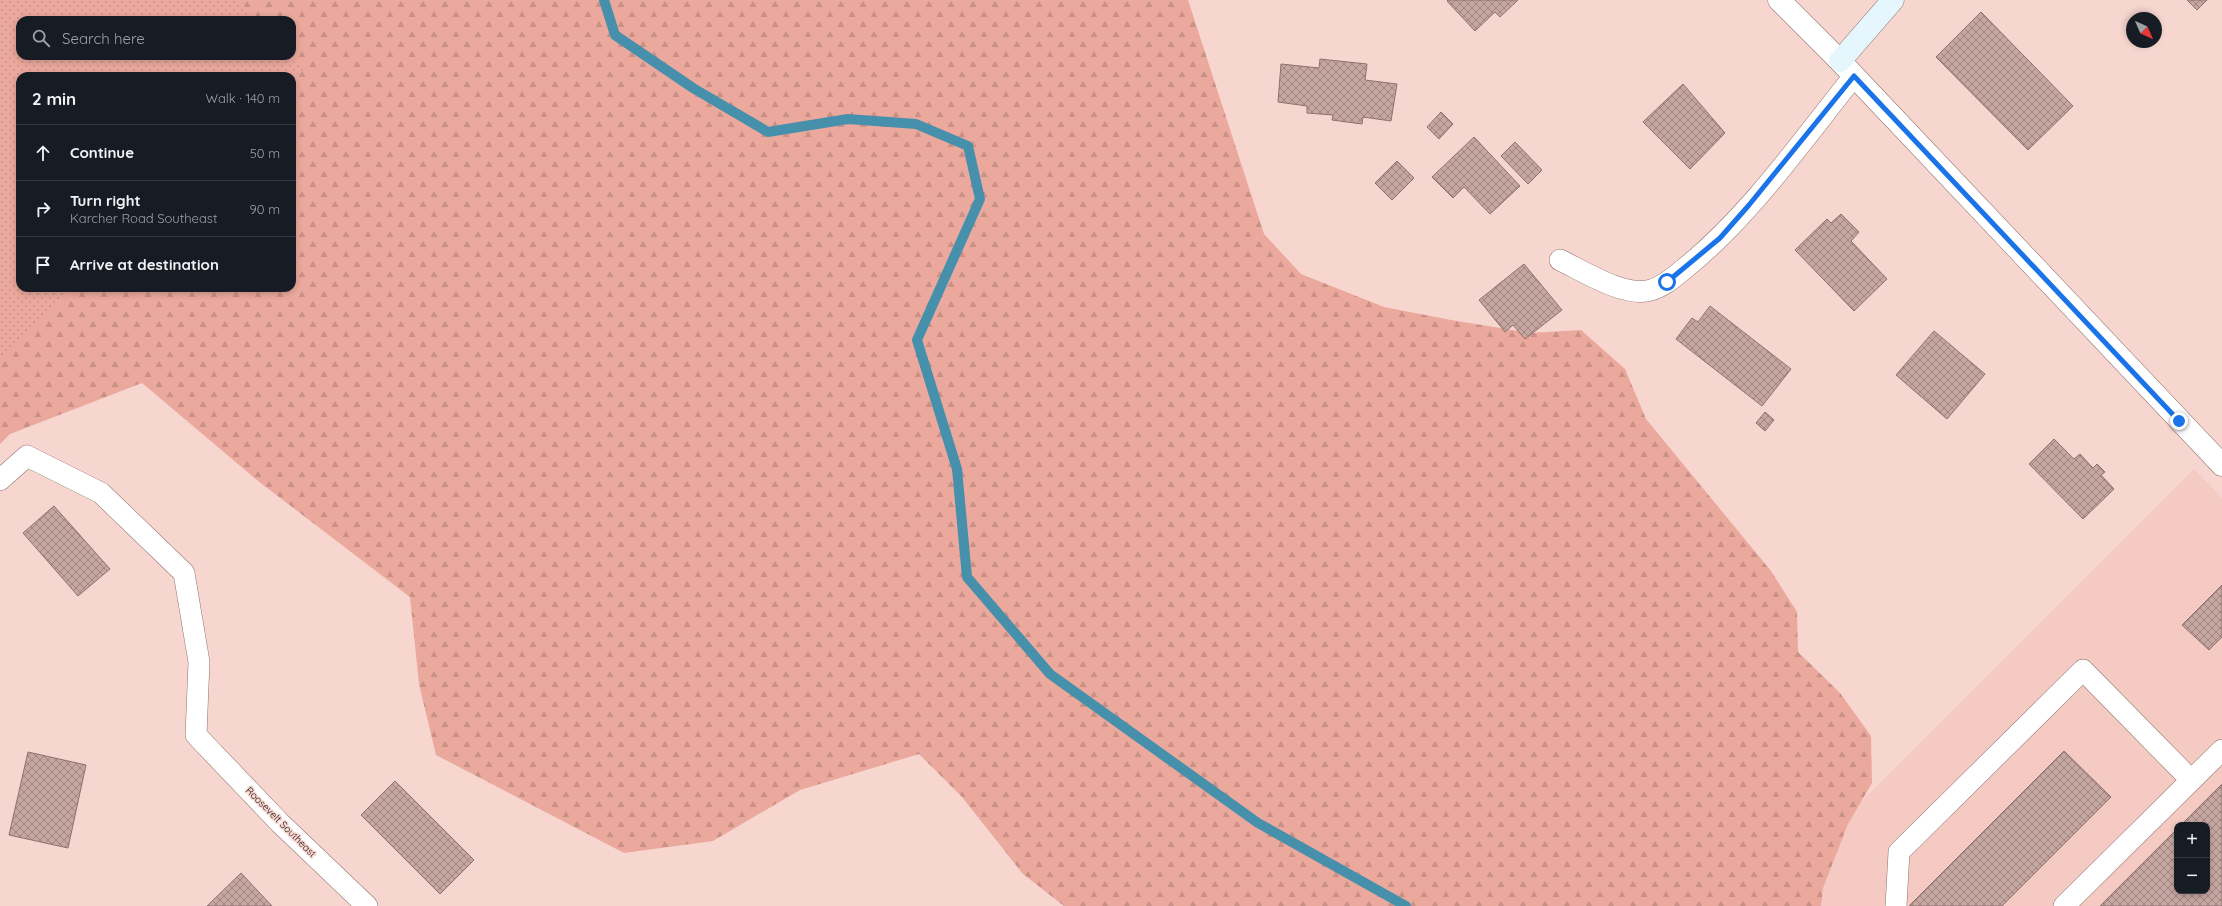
<!DOCTYPE html>
<meta charset="utf-8">
<style>
:root{--surface:#171b24;--page:#242831;--text:#f1f3f6;--muted:#9ea1a6;--line:#363941}
body{margin:0;font-family:Quicksand,sans-serif;background:var(--page);color:var(--text)}
.controls{position:absolute;right:12px;bottom:12px;display:grid;overflow:hidden;border-radius:8px;box-shadow:0 2px 6px #0003}
.controls button{width:36px;height:36px;display:grid;place-items:center;padding:0;border:0;border-bottom:1px solid var(--line);background:var(--surface);color:var(--text);font:20px sans-serif}
.compass{position:absolute;left:2126px;top:12px;width:36px;height:36px;border-radius:50%;background:var(--surface);box-shadow:0 2px 6px #0003;rotate:135deg}
.stop{position:absolute;width:12px;height:12px;margin:-9px;border:3px solid #1a73e8;border-radius:50%;background:#fff}
.stop.end{background:#1a73e8;border-color:#fff;box-shadow:0 1px 4px #0008}
.list{margin:0;padding:0;list-style:none}
h2{display:flex;justify-content:space-between;align-items:center;height:52px;margin:0;padding:0 16px;font-size:17px}
h2 small{font-size:13px;font-weight:400;color:var(--muted)}
.list li{display:grid;grid-template-columns:26px 1fr auto;gap:12px;align-items:center;box-sizing:border-box;height:56px;padding:0 16px;border-top:1px solid var(--line)}
.list b{display:block;font-size:15px;white-space:nowrap}
.list p{margin:0;font-size:13px;white-space:nowrap;color:var(--muted)}
.list em{font-size:13px;font-style:normal;color:var(--muted)}
.icon{flex:none;width:22px;height:22px;fill:none;stroke:currentColor;stroke-width:2;stroke-linecap:round;stroke-linejoin:round}
.map{position:relative;flex:none;width:2222px;height:906px;overflow:hidden}
.search{position:absolute;background:var(--surface);box-shadow:0 2px 6px #0003;left:16px;top:16px;width:280px;height:44px;display:flex;align-items:center;gap:10px;box-sizing:border-box;padding:0 14px;border-radius:12px;color:var(--muted);font-size:15px}
.panel{position:absolute;background:var(--surface);box-shadow:0 2px 6px #0003;left:16px;top:72px;width:280px;height:220px;border-radius:12px}
.map>svg:first-child{display:block}
</style>
<div class="map">
<svg width="2222" height="906" viewBox="0 0 2222 906">
<defs>
<pattern id="forest-firs" width="22" height="20" patternUnits="userSpaceOnUse"><rect width="22" height="20" fill="#eba89d"/><path d="M5 1l3.5 6h-7zM16 11l3.5 6h-7z" fill="#c99086"/></pattern>
<pattern id="park-dots" width="8" height="8" patternUnits="userSpaceOnUse"><rect width="8" height="8" fill="#eba89d"/><path d="M2 2h.1M6 6h.1" fill="none" stroke="#c99086" stroke-width="1.8" stroke-linecap="round"/></pattern>
<pattern id="building-cross-hatch" width="8" height="8" patternUnits="userSpaceOnUse"><rect width="8" height="8" fill="#c6a6a1"/><path d="M0 0l8 8M0 8l8-8" fill="none" stroke="#a08682"/></pattern>
</defs>
<rect width="100%" height="100%" fill="#f7d6d0"/>
<path fill="#f4cac3" fill-rule="evenodd" d="M2194 469 2222 498V906H1757ZM2177 825H2207V891H2177Z"/>
<path fill="url(#forest-firs)" fill-rule="evenodd" d="M0 0H1188L1264 234 1301 274 1384 307 1451 320 1530 333 1581 330 1625 369 1646 419 1771 571 1797 612 1798 652 1840 693 1871 736 1872 783 1848 824 1823 888 1821 906H1064L1023 874 962 797 919 754 800 790 713 841 624 853 436 755 419 684 410 597 258 481 142 383 10 434 0 444ZM20 20H292V56H20ZM20 76H292V288H20Z"/>
<path fill="url(#park-dots)" d="M0 0H238L258 20H20V56H292V54L305 67 292 80V76H20V288H75L0 360Z"/>
<g fill="none" stroke-linecap="round" stroke-linejoin="round">
<path stroke="#4790ab" stroke-width="10" d="M604 0 615 35 693 88 768 132 848 119 916 124 968 146 980 199 917 340 957 469 967 577 1050 674 1258 823 1406 906"/>
</g>
<g fill="url(#building-cross-hatch)" stroke="#8f716c">
<path d="M1448 0H1518L1500 17 1495 12 1475 31 1447 1Z"/>
<path d="M2187 0H2207L2197 10Z"/>
<path d="M1981 12 2073 106 2028 150 1936 57Z"/>
<path d="M1320 59 1367 64 1365 80 1397 84 1391 121 1363 117 1362 124 1332 120 1333 115 1307 113V106L1278 102 1281 64 1319 68Z"/>
<path d="M1683 84 1725 133 1690 169 1643 122Z"/>
<path d="M1441 112 1453 124 1439 139 1427 127Z"/>
<path d="M1474 137 1520 186 1490 214 1464 187 1453 198 1432 177Z"/>
<path d="M1515 142 1542 170 1528 184 1501 156Z"/>
<path d="M1397 161 1414 178 1392 200 1375 183Z"/>
<path d="M1841 214 1859 232 1851 241 1887 279 1854 311 1795 250 1827 219 1831 223Z"/>
<path d="M1524 264 1562 310 1525 339 1513 325 1505 332 1479 300Z"/>
<path d="M1710 306 1791 369 1762 406 1676 339 1692 318 1698 322Z"/>
<path d="M1934 331 1985 374 1947 419 1896 375Z"/>
<path d="M1765 412 1774 420 1765 431 1756 423Z"/>
<path d="M2054 439 2074 459 2080 454 2093 468 2097 464 2105 472 2101 475 2114 489 2083 519 2029 464Z"/>
<path d="M54 506 110 569 78 596 23 533Z"/>
<path d="M2222 585V637L2209 650 2182 625Z"/>
<path d="M2064 751 2111 797 2002 906H1909Z"/>
<path d="M28 752 86 765 68 848 9 835Z"/>
<path d="M395 781 474 860 440 894 361 815Z"/>
<path d="M2222 784V906H2100L2177 829V891H2207V825H2181Z"/>
<path d="M241 873 272 906H207Z"/>
</g>
<g fill="none" stroke-linecap="round" stroke-linejoin="round">
<defs>
<g id="lane">
<path d="M1560 260C1583 271 1625 298 1651 290 1663 287 1674 277 1684 269 1749 217 1802 141 1854 76"/>
<path d="M0 480 27 456 101 493 184 573 199 662 196 735 280 823 367 906"/>
<path d="M1896 906 1899 852 2083 670 2191 780"/>
<path d="M2064 906 2222 750"/>
</g>
<path id="street" d="M1779 0 1840 61 2222 465"/>
<path id="secondary" d="M1840 61 1893 0"/>
</defs>
<use href="#lane" stroke="#8f726d" stroke-width="22"/>
<use href="#street" stroke="#8f726d" stroke-width="23"/>
<use href="#secondary" stroke="#8f726d" stroke-width="23"/>
<use href="#lane" stroke="#fff" stroke-width="21"/>
<use href="#street" stroke="#fff" stroke-width="22"/>
<use href="#secondary" stroke="#e5f6fd" stroke-width="22"/>
</g>
<g fill="none" stroke-linecap="round" stroke-linejoin="round">
<path stroke="#1a73e8" stroke-width="5" d="M1667 282 1720 238 1749 205 1854 76 2179 421"/>
</g>
<g text-anchor="middle" dominant-baseline="central" stroke-width="3" stroke-linejoin="round" paint-order="stroke">
<g font-size="10" fill="#201513" stroke="#f7d6d0">
<text transform="translate(281 822) rotate(45)">Roosevelt Southeast</text>
</g>
</g>
</svg>
<div class="controls">
<button>+</button>
<button>−</button>
</div>
<svg class="compass" viewBox="-18 -18 36 36"><path d="M0-13l5 13h-10z" fill="#e53935"/><path d="M0 13l5-13h-10z" fill="#9ea1a6"/></svg>
<div class="stop" style="left:1667px;top:282px"></div>
<div class="stop end" style="left:2179px;top:421px"></div>
<div class="search"><svg class="icon" aria-label="search" viewBox="0 0 24 24"><circle cx="10" cy="10" r="6"/><path d="M15 15l6 6"/></svg>Search here</div>
<section class="panel">
<h2>2 min<small>Walk · 140 m</small></h2>
<ul class="list">
<li><svg class="icon" aria-label="ahead" viewBox="0 0 24 24"><path d="M12 20V5M6 11l6-6 6 6"/></svg><div><b>Continue</b></div><em>50 m</em></li>
<li><svg class="icon" aria-label="right" viewBox="0 0 24 24"><path d="M7 20v-9h11M14 6l5 5-5 5"/></svg><div><b>Turn right</b><p>Karcher Road Southeast</p></div><em>90 m</em></li>
<li><svg class="icon" aria-label="arrive" viewBox="0 0 24 24"><path d="M6 21V4h12l-3 4 3 4H6"/></svg><div><b>Arrive at destination</b></div></li>
</ul>
</section>
</div>
